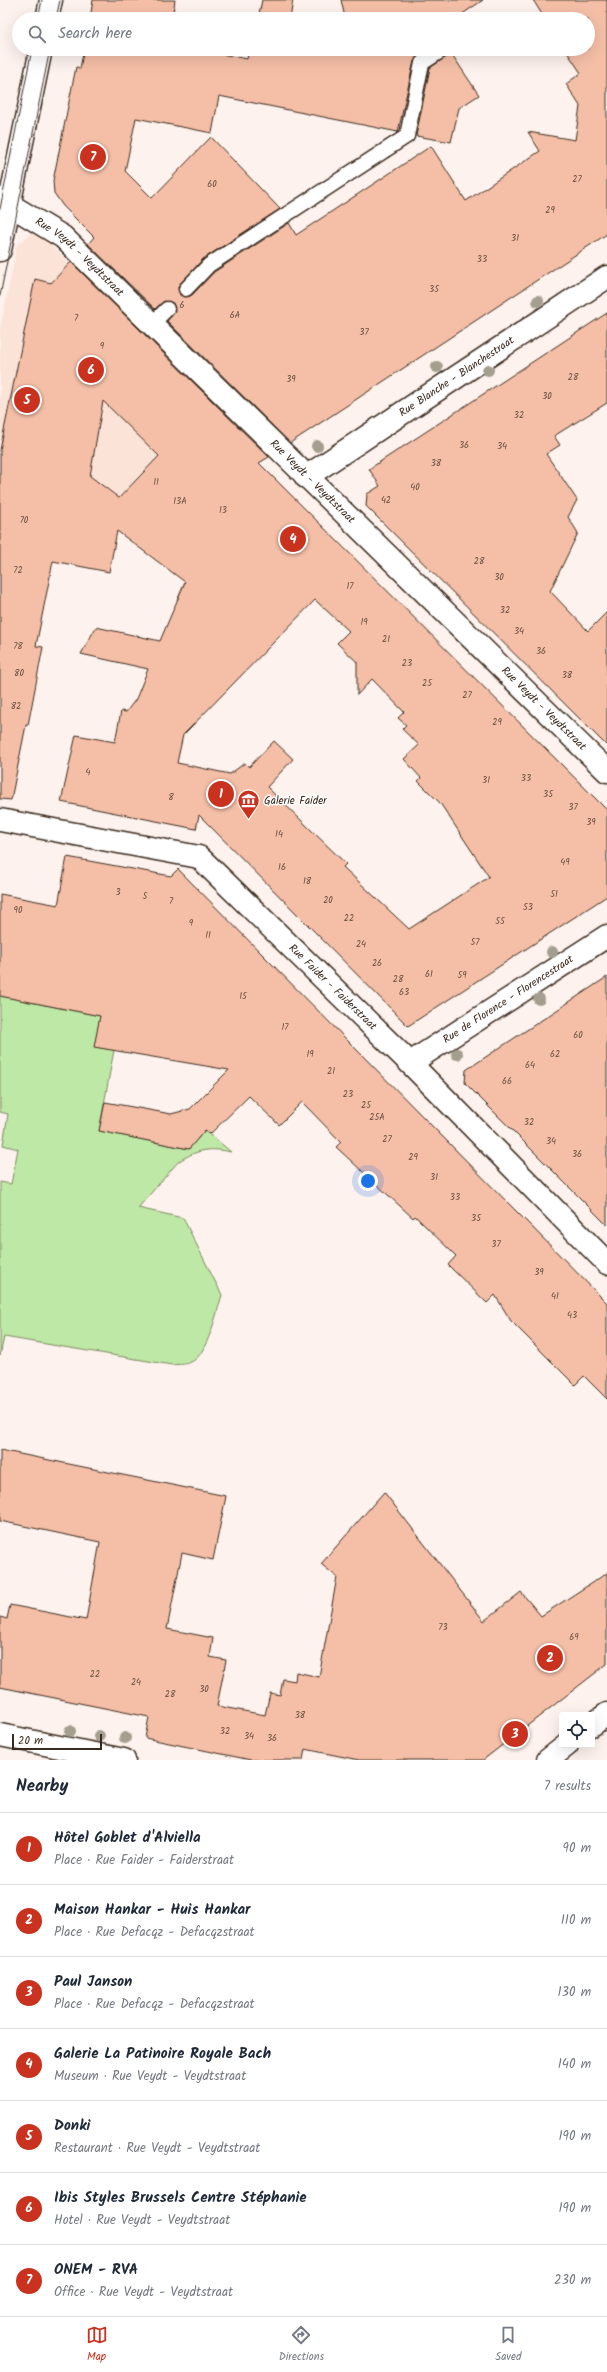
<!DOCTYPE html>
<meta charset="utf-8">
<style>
:root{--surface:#fff;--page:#f2f2f3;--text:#1f2937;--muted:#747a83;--line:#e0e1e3;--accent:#c8321e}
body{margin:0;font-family:Kalam,sans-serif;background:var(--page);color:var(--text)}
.controls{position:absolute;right:12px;bottom:12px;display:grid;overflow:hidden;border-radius:4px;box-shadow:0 4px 16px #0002}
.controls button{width:36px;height:36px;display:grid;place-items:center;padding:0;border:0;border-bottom:1px solid var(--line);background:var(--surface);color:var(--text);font:20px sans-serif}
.scale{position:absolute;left:12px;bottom:10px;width:90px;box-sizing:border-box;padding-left:4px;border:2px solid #3b2a1e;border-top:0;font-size:11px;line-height:14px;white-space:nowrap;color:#3b2a1e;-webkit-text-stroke:3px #fff;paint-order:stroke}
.you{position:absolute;left:368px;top:1181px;width:14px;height:14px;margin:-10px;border:3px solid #fff;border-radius:50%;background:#1a73e8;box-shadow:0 0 0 6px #1a73e833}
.badge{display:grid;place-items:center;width:26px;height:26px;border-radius:50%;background:var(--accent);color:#fff;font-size:13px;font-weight:700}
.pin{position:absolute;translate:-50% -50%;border:2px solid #fff;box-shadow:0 1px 4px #0006}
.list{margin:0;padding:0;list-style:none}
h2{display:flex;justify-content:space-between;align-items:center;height:52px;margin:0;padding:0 16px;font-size:17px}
h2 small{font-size:13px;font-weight:400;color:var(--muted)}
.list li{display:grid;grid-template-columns:26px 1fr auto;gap:12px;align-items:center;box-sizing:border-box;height:72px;padding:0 16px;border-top:1px solid var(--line)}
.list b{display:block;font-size:15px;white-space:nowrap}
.list p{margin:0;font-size:13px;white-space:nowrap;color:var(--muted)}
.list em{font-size:13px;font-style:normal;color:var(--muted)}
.icon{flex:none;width:22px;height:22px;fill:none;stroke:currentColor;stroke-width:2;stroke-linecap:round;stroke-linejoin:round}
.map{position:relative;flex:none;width:607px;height:1760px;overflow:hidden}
.search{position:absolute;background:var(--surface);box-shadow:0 4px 16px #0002;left:12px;right:12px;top:12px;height:44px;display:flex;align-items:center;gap:10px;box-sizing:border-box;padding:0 14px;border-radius:22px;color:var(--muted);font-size:15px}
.sheet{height:556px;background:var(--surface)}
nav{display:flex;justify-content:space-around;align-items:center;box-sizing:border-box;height:56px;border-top:1px solid var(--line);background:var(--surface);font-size:11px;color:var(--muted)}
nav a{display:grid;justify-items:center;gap:2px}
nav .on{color:var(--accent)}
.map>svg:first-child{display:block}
</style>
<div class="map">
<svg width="607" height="1760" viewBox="0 0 607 1760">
<rect width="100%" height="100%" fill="#fdf2ed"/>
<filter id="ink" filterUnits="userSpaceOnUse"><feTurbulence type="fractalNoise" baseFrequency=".025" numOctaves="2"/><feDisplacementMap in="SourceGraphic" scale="8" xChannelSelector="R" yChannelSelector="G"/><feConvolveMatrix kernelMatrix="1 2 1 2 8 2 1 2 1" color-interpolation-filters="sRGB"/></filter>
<g filter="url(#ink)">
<path fill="#fbe3d8" d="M32 233 44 238 209 403 119 497 73 464 0 449V329L17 245Z"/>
<path fill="#bee8a5" stroke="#7c8962" d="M0 996 100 1016 95 1047 114 1050 99 1131 189 1149 205 1130 231 1152C209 1147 196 1150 178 1162L138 1208 183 1218 222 1295C217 1311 207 1356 191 1362 186 1365 178 1364 172 1365L4 1337 0 1356V1182L11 1184 18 1149 3 1145 8 1114 0 1112Z"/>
<g fill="#f5bfa7" stroke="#3b2a1e" fill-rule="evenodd">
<path d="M93 0H175L172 19H90Z"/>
<path d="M262 0H293L290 19H258Z"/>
<path d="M341 0H483L455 19H343L344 13Z"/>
<path d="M533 0H607V234L290 443 167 321 175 312 173 303 164 301 155 309 88 244 94 237 63 206 54 193 53 181 76 67 80 68 84 49H196L247 59 249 49H428L414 61 398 132 219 96 212 133 136 118 125 171 152 198 211 137 280 209 203 259 178 287 180 295 184 297 192 295 214 272 289 223 296 235 431 146 466 201 540 151 528 132 575 140 580 106 566 84 581 73 565 49H588V19H545Z"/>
<path d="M451 53 479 95 459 108 451 142 416 136 430 68Z"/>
<path d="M71 262 269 457 259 463 607 810V896L408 1026 199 815 196 829 61 802 76 735 115 742 121 711 126 712 136 699 148 669 81 654 96 627 160 641 185 582 117 531 109 572 53 561 36 646 43 647 28 725H26L11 800 0 799V450L35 279 51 283ZM103 401 159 456 119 498 90 476ZM315 600 349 631 337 643 357 662V695L372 679 404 712 398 718 406 725 402 729 419 745 404 759 421 778 418 781 440 803 489 877 409 929 343 867 346 864 267 787 293 759 274 741 249 767 245 763 230 774 177 763 183 735 188 730Z"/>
<path d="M607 313V403L554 436 560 445 546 454 577 500 568 517 578 533 550 591 588 631 607 612V746L366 506 367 494 380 486 369 469Z"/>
<path d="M67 857 171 876 178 869 607 1303V1399L584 1376 575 1385 511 1321 495 1295 487 1303 448 1265 456 1256 415 1216 413 1218 336 1147 341 1142 302 1102 279 1125 249 1096 210 1134 205 1130 189 1149 99 1131 105 1102 171 1114 190 1109 229 1070 94 1047 100 1016 0 996V894L58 905Z"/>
<path d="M607 977V1225L465 1083 466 1070Z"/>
<path d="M0 1450 226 1496 213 1560 182 1553 167 1629 213 1638 210 1657 226 1660 217 1706 265 1715 270 1693 280 1695 283 1679 295 1681 296 1672 319 1677 337 1577 321 1564 384 1492 484 1621 521 1592 541 1616 607 1573V1664L483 1760H359L305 1749 303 1760H251L145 1738 149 1717 0 1687V1617L7 1619 10 1605 86 1620 100 1542 0 1521Z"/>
</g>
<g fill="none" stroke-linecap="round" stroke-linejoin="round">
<defs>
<g id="service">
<path d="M186 289 209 265 407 136 422 63 444 49"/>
<path d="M152 324 167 309"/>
</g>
<g id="minor">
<path id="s1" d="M0 199 63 237 607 771"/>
<path id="s2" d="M306 477 607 277"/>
<path id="s3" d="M0 820 199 857 410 1063 607 1263"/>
<path id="s4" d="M410 1063 607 936"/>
<path d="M0 1735 124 1760"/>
</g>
<g id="tertiary">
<path d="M592 1725 607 1714"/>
<path d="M548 1760 567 1745"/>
</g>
<g id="secondary">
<path d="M47 19 51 0"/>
<path d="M0 250 41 49"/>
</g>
</defs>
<use href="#service" stroke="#3b2a1e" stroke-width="17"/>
<use href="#minor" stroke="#3b2a1e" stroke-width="25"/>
<use href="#tertiary" stroke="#3b2a1e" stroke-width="25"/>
<use href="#secondary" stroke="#3b2a1e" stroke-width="25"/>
<use href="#service" stroke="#fff" stroke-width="14"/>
<use href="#minor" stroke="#fff" stroke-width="22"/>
<use href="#tertiary" stroke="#fff" stroke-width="22"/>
<use href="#secondary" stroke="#fff" stroke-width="22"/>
<g stroke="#3b2a1e" stroke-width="1">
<path d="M38 19 42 0"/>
<path d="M56 19 60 0"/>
<path d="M0 209 32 49"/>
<path d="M0 296 50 49"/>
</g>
</g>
<g fill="#a49e8e">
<circle cx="538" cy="301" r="6"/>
<circle cx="437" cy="367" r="6"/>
<circle cx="488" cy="370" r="6"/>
<circle cx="317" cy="446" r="6"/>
<circle cx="552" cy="952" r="6"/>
<circle cx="539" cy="999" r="6"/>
<circle cx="457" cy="1054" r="6"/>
<circle cx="70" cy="1731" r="6"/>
<circle cx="99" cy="1736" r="6"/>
<circle cx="125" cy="1738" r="6"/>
</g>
</g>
<defs>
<symbol id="museum-pin" viewBox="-11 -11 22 30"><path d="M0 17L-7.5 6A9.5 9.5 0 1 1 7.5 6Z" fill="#c8321e" stroke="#fff"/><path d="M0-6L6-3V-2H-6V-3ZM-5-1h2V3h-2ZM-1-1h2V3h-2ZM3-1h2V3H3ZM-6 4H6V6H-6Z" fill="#fff"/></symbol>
</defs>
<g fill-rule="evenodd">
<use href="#museum-pin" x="236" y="788" width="25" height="34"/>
</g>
<g text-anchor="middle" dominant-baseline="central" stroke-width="3" stroke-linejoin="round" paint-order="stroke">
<g font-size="9" fill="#6a4f40">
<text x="577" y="179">27</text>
<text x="212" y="184">60</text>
<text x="550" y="210">29</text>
<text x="515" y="238">31</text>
<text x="482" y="259">33</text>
<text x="434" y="289">35</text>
<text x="182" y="305">6</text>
<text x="235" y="315">6A</text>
<text x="76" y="318">7</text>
<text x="364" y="332">37</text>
<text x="102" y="346">9</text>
<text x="573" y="377">28</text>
<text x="291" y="379">39</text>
<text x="547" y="396">30</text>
<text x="519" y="415">32</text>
<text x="464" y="445">36</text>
<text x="502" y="446">34</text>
<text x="436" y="463">38</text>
<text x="156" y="482">11</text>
<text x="415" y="487">40</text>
<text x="386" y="500">42</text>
<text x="180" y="501">13A</text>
<text x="223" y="510">13</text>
<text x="24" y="520">70</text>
<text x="479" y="561">28</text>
<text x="18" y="570">72</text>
<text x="499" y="577">30</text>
<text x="350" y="586">17</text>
<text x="505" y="610">32</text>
<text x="364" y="622">19</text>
<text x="519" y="631">34</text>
<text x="386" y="639">21</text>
<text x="18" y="646">78</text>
<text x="541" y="651">36</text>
<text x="407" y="663">23</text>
<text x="19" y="673">80</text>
<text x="567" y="675">38</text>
<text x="427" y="683">25</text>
<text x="467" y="695">27</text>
<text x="16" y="706">82</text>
<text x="497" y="722">29</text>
<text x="88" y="772">4</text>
<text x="526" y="778">33</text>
<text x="486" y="780">31</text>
<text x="548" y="794">35</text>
<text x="171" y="797">8</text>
<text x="573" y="807">37</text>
<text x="591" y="822">39</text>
<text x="279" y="834">14</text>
<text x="565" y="862">49</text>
<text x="282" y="867">16</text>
<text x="307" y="881">18</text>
<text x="118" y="892">3</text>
<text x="554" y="894">51</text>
<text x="145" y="896">5</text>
<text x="328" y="900">20</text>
<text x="171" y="901">7</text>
<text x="528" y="907">53</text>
<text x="18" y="910">90</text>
<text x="349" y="918">22</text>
<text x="500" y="921">55</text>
<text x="191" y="923">9</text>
<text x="208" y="935">11</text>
<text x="475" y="942">57</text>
<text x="361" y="944">24</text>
<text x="377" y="963">26</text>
<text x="429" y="974">61</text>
<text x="462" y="975">59</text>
<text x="398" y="979">28</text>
<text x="404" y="992">63</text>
<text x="243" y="996">15</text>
<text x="285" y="1027">17</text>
<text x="578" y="1035">60</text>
<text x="310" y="1054">19</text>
<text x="555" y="1054">62</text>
<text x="530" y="1065">64</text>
<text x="331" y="1071">21</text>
<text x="507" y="1081">66</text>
<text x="348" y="1094">23</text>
<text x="366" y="1105">25</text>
<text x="377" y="1117">25A</text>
<text x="529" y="1122">32</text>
<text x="387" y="1139">27</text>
<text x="551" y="1141">34</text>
<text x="577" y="1154">36</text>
<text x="413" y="1157">29</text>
<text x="434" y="1177">31</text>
<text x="455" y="1197">33</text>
<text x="476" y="1218">35</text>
<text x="496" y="1244">37</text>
<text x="539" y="1272">39</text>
<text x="555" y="1296">41</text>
<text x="572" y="1315">43</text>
<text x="443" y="1627">73</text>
<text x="574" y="1637">69</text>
<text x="95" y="1674">22</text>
<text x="136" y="1682">24</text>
<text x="204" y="1689">30</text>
<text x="170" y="1694">28</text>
<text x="300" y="1715">38</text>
<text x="225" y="1731">32</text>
<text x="249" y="1736">34</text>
<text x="272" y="1738">36</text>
</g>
<g font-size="11" fill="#3b2a1e" stroke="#fff">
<text stroke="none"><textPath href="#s1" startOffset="99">Rue Veydt - Veydtstraat</textPath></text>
<text stroke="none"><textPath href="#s2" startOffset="181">Rue Blanche - Blanchestraat</textPath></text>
<text stroke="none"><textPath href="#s1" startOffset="423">Rue Veydt - Veydtstraat</textPath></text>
<text stroke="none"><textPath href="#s1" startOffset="747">Rue Veydt - Veydtstraat</textPath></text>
<text stroke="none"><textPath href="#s3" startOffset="389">Rue Faider - Faiderstraat</textPath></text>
<text stroke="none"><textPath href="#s4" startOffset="117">Rue de Florence - Florencestraat</textPath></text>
</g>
<g font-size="11" fill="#3b2a1e" stroke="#fff" text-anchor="start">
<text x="264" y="801">Galerie Faider</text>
</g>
</g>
</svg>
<div class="controls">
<button><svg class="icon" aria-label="locate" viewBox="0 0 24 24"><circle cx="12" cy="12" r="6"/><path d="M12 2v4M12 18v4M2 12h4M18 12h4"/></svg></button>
</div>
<div class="scale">20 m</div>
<div class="you"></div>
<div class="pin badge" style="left:221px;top:794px">1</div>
<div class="pin badge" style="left:550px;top:1658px">2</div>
<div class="pin badge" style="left:515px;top:1734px">3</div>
<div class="pin badge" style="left:293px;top:539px">4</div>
<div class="pin badge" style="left:27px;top:400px">5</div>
<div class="pin badge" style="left:91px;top:370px">6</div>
<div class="pin badge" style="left:93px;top:157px">7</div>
<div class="search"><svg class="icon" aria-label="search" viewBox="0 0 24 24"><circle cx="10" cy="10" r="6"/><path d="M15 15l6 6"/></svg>Search here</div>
</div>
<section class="sheet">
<h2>Nearby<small>7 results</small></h2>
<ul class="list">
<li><span class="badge">1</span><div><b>Hôtel Goblet d'Alviella</b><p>Place · Rue Faider - Faiderstraat</p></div><em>90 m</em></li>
<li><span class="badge">2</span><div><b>Maison Hankar - Huis Hankar</b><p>Place · Rue Defacqz - Defacqzstraat</p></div><em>110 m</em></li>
<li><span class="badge">3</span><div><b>Paul Janson</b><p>Place · Rue Defacqz - Defacqzstraat</p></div><em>130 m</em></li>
<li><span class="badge">4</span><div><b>Galerie La Patinoire Royale Bach</b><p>Museum · Rue Veydt - Veydtstraat</p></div><em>140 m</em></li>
<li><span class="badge">5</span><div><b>Donki</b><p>Restaurant · Rue Veydt - Veydtstraat</p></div><em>190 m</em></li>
<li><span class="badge">6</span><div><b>Ibis Styles Brussels Centre Stéphanie</b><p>Hotel · Rue Veydt - Veydtstraat</p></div><em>190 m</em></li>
<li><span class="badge">7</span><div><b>ONEM - RVA</b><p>Office · Rue Veydt - Veydtstraat</p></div><em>230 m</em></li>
</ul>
</section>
<nav>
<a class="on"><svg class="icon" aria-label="map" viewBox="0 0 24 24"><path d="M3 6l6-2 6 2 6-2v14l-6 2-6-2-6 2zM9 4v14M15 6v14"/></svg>Map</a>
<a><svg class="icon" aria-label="directions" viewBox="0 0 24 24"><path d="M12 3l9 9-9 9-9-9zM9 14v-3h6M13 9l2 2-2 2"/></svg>Directions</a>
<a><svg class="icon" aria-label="saved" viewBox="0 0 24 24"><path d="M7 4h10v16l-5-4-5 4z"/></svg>Saved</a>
</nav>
